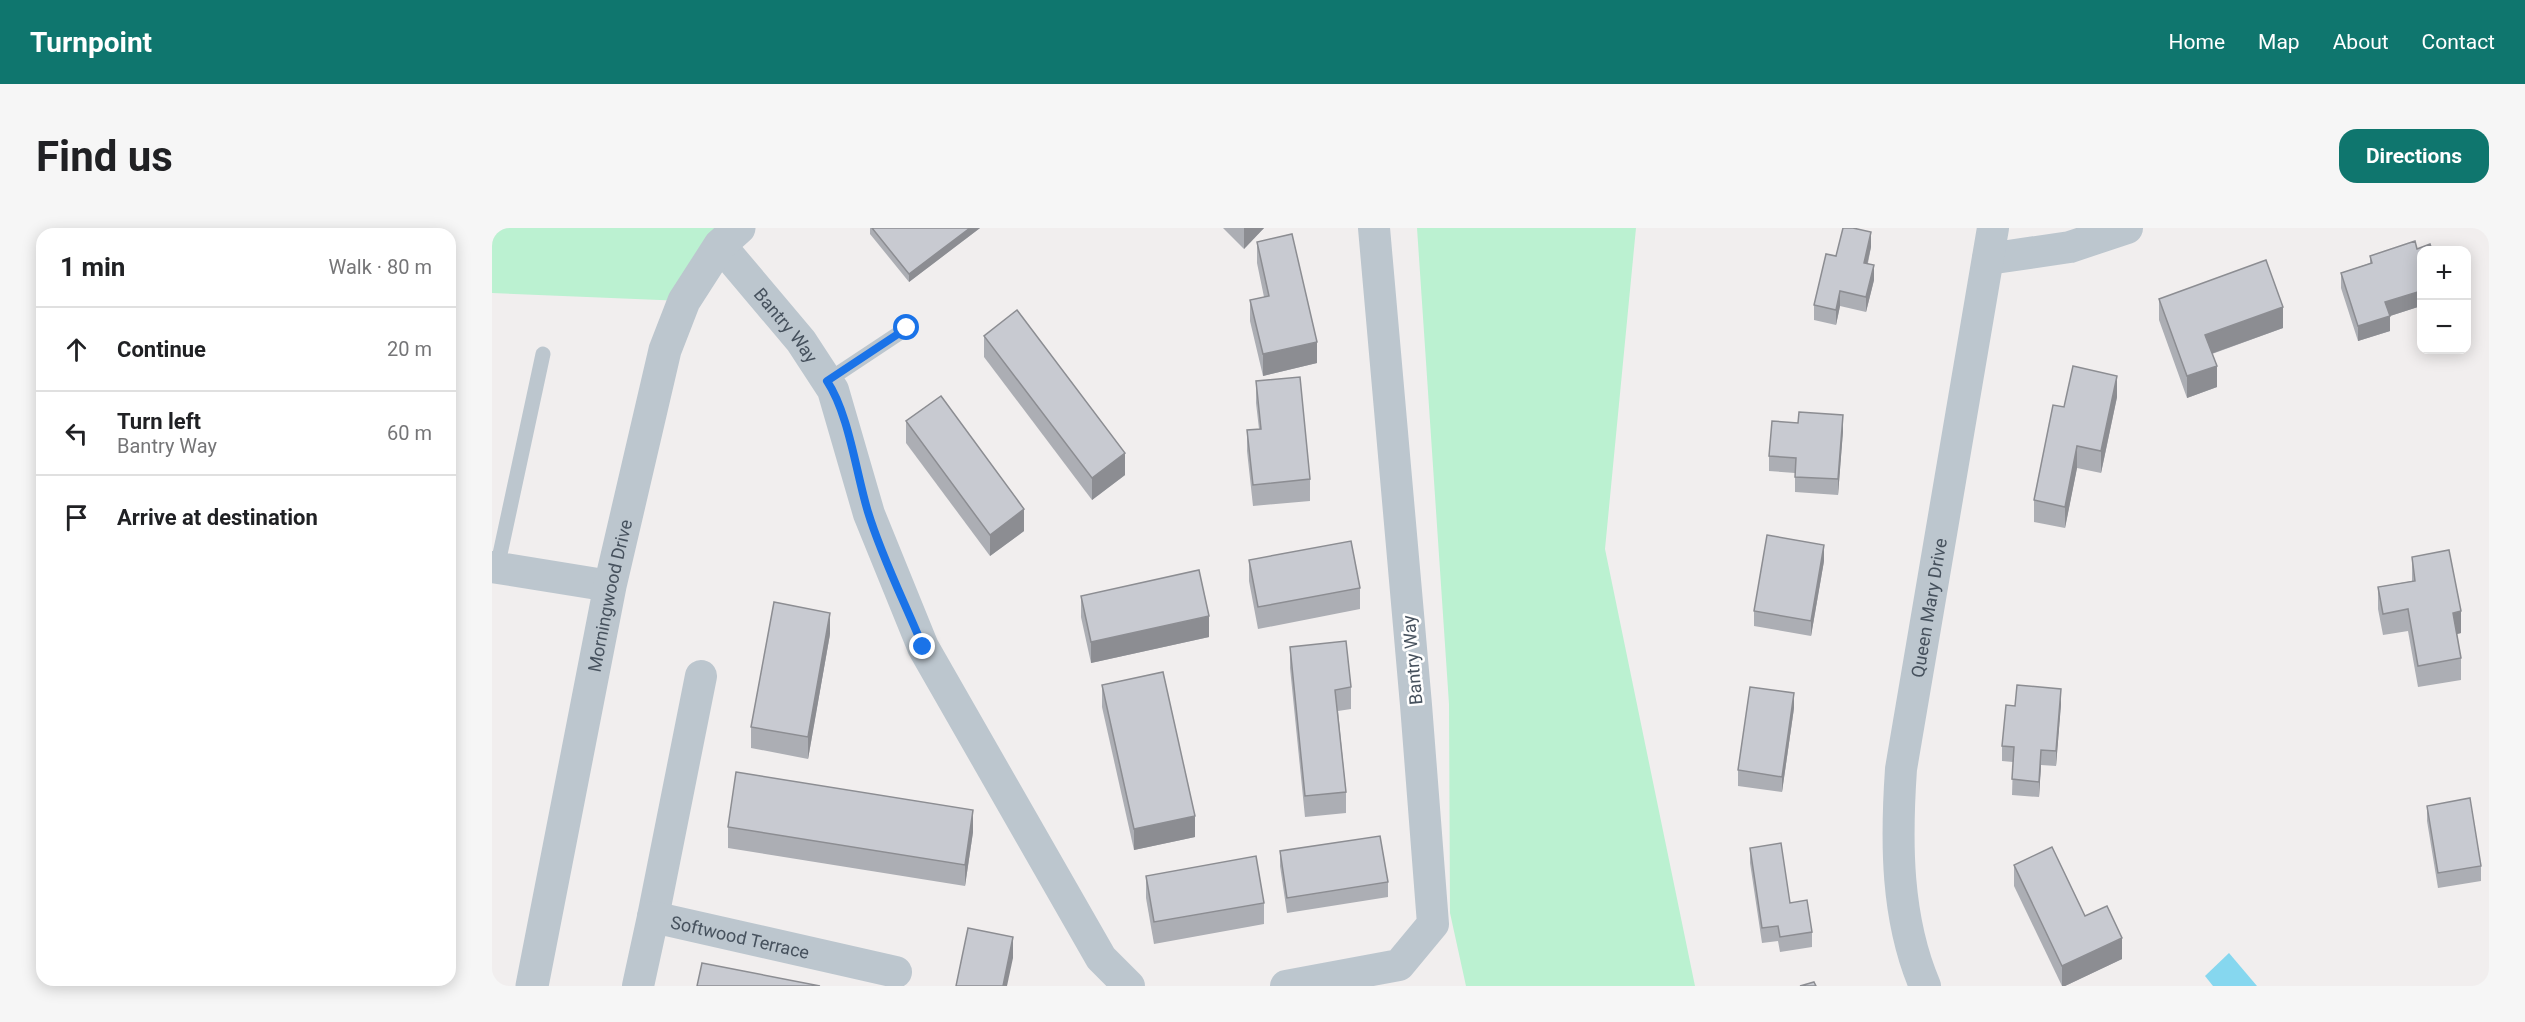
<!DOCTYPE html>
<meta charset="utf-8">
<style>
:root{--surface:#fff;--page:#f6f6f6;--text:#202124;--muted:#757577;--line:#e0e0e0;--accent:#0f766e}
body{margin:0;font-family:Roboto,sans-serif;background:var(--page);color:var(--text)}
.controls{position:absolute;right:18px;top:18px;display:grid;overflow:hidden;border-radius:12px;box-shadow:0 3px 15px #0003}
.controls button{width:54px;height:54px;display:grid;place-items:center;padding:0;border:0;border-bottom:2px solid var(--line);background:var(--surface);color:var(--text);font:30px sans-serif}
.stop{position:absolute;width:18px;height:18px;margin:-14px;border:4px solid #1a73e8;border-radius:50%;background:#fff}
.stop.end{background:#1a73e8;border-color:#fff;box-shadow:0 2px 6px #0008}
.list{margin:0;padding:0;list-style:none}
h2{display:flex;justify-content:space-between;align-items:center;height:78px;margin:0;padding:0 24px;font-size:26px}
h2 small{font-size:20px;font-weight:400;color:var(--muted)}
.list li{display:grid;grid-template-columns:39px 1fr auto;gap:18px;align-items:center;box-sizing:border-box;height:84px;padding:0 24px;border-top:2px solid var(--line)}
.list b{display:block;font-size:22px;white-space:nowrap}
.list p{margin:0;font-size:20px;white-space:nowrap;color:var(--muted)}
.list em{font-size:20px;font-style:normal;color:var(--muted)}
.icon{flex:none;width:33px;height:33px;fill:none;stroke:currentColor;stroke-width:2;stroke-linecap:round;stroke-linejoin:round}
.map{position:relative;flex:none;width:1997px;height:758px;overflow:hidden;border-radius:18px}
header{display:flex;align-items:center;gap:36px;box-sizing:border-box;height:84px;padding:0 30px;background:var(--accent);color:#fff}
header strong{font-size:28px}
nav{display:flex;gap:33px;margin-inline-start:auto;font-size:21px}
.intro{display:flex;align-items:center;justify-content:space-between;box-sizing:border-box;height:144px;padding:0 36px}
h1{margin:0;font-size:42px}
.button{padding:15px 27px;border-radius:18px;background:var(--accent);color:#fff;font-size:21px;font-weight:700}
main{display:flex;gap:36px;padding:0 36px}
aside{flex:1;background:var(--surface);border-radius:18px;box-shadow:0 3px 15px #0003}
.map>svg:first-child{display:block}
</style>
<header>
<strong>Turnpoint</strong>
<nav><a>Home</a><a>Map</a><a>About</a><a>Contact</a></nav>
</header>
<div class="intro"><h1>Find us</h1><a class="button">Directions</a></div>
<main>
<aside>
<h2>1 min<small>Walk · 80 m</small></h2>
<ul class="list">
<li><svg class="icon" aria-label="ahead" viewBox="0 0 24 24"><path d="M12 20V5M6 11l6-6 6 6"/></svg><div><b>Continue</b></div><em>20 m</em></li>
<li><svg class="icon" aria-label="left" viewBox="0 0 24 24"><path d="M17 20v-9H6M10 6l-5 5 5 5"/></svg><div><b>Turn left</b><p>Bantry Way</p></div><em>60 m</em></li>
<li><svg class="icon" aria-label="arrive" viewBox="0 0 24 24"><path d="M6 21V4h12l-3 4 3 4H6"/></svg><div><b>Arrive at destination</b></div></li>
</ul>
</aside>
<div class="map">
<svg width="1997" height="758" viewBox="0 0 1997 758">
<rect width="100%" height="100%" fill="#f1eeee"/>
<g fill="#bbf1d1">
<path d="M0 0H247L192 73 0 65Z"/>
<path d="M925 0H1144L1113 321 1203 758H974L958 685 957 476Z"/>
</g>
<path fill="#86d7ef" d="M1737 725 1765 758H1721L1713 748Z"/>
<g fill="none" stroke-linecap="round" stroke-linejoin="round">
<g stroke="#bcc6ce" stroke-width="15">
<path d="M335 153 415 100"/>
<path d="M5 340 51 126"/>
</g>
<g stroke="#bcc6ce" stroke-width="32">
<path id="s1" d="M228 17 309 113 341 162 377 286 431 419 609 730 637 758"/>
<path d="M1496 31 1578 19 1635 0"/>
<path d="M0 339 118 358"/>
<path d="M161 689 209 448"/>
<path id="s2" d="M146 758 161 689 404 744"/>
<path d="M794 758 907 737 941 696 924 477 882 0"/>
<path id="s3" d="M1433 758C1404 690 1404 614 1409 541L1501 0"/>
</g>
<path stroke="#bcc6ce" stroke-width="33" id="s4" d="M40 758 118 358 173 122 192 73 228 17 247 0"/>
</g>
<g fill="#acaeb4">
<path d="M378 0H488L417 54 378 6Z"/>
<path d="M731 0H772L752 21Z"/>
<path d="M765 14 825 135 771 148 758 93V72L772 69 765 35Z"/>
<path d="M1379 19 1376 35 1382 52 1374 84 1348 78 1344 97 1322 92V77L1344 28Z"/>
<path d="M1925 21 1929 22V78L1898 88V103L1866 113 1849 60V45L1878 35V28Z"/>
<path d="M1667 71 1791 100 1720 126 1725 159 1695 170 1667 92Z"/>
<path d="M492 108 633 247 600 272 492 129Z"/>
<path d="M764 153 818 251V273L761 278 755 223V202L767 201 764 175Z"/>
<path d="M1625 169 1609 245 1585 240 1573 300 1542 294V272L1572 179Z"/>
<path d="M414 193 532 303 498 328 414 215Z"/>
<path d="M1351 203 1346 267 1303 264V245L1277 243V228Z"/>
<path d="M1920 329 1969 405 1965 406 1969 430V452L1926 459 1916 403 1891 407 1886 381V359L1920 353Z"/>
<path d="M757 332 868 360V381L766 401 757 353Z"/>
<path d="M1332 333 1319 408 1262 398V383Z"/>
<path d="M589 368 717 409 599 435 589 389Z"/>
<path d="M338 406 316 531 259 520V499Z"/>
<path d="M798 419 859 459V481L846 483 854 564V585L813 589 798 440Z"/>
<path d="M610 457 703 609 642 622 610 479Z"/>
<path d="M1569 476 1564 538 1549 537 1547 569 1520 567 1521 534 1510 533V518L1523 478Z"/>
<path d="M1302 480 1290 564 1246 558V542Z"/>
<path d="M1935 578 1989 638V653L1946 660 1935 593Z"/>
<path d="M236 599 481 604 473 658 236 620Z"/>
<path d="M1258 620 1320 704V719L1288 724 1286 713 1270 715 1258 635Z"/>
<path d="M788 623 896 654V669L795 685 788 638Z"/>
<path d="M1522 637 1593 688 1630 731 1573 758H1570L1522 658Z"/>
<path d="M654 648 772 675V696L662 716 654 670Z"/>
</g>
<g fill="#8c8d92">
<path d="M478 0H488L417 54V46Z"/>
<path d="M752 0H772L752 21Z"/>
<path d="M1379 4V19L1372 50V35Z"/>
<path d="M1382 37V52L1374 84V69Z"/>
<path d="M1348 63V78L1344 97V82Z"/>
<path d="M1929 63V78L1898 88V103L1866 113V98L1893 74Z"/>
<path d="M1791 79V100L1713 128V107Z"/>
<path d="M825 114V135L771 148V126Z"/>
<path d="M1725 138V159L1695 170V148Z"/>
<path d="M1625 148V169L1609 245V223Z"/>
<path d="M1351 187V203L1346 267V251Z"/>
<path d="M1585 218V240L1573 300V279Z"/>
<path d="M633 225V247L600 272V250Z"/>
<path d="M532 281V303L498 328V307Z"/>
<path d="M1332 317V333L1319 408V393Z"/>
<path d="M1969 383V405L1961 407V385Z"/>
<path d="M338 385V406L316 531V509Z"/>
<path d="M717 388V409L599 435V414Z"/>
<path d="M1569 461V476L1564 538V523Z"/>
<path d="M1302 465V480L1290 564V549Z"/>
<path d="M1549 522V537L1547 569V554Z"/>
<path d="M481 582V604L473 658V637Z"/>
<path d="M703 588V609L642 622V601Z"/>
<path d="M521 709V730L515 758H511Z"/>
<path d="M1630 710V731L1573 758H1570V738Z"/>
</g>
<g fill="#c8cad1" stroke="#8c8d92" stroke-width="1.5">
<path d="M380 0H478L417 46Z"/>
<path d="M1351 0H1361L1379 4 1372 35 1382 37 1374 69 1348 63 1344 82 1322 77 1334 26 1344 28Z"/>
<path d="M800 6 825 114 771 126 758 72 777 68 765 14Z"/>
<path d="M1923 13 1925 21 1938 16 1940 22H1929V63L1893 74 1898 88 1866 98 1849 45 1880 35 1878 28Z"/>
<path d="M1774 32 1791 79 1713 107 1725 138 1695 148 1667 71Z"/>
<path d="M525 82 633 225 600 250 492 108Z"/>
<path d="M1581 138 1625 148 1609 223 1585 218 1573 279 1542 272 1561 177 1572 179Z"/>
<path d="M808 149 818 251 761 257 755 202 769 201 764 153Z"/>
<path d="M449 168 532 281 498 307 414 193Z"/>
<path d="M1307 184 1351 187 1346 251 1303 249 1304 230 1277 228 1280 193 1306 195Z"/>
<path d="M1275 307 1332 317 1319 393 1262 383Z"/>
<path d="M859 313 868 360 766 379 757 332Z"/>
<path d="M1957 322 1969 383 1961 385 1969 430 1926 438 1916 381 1891 386 1886 359 1923 353 1920 329Z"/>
<path d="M707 342 717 388 599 414 589 368Z"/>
<path d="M282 374 338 385 316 509 259 499Z"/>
<path d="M854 413 859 459 843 462 854 564 813 568 798 419Z"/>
<path d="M671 444 703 588 642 601 610 457Z"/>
<path d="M1525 457 1569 461 1564 523 1549 522 1547 554 1520 551 1522 519 1510 518 1514 477 1523 478Z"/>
<path d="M1258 459 1302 465 1290 549 1246 542Z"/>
<path d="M244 544 481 582 473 637 236 599Z"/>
<path d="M1978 570 1989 638 1946 645 1935 578Z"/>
<path d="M888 608 896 654 795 670 788 623Z"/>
<path d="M1289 615 1298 675 1315 672 1320 704 1288 709 1286 698 1270 700 1258 620Z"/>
<path d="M1560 619 1593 688 1615 678 1630 710 1570 738 1522 637Z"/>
<path d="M764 628 772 675 662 694 654 648Z"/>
<path d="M476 700 521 709 511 758H464Z"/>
<path d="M210 735 328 758H205Z"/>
<path d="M1322 754 1324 758H1308Z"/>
</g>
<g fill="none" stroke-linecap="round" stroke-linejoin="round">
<path stroke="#1a73e8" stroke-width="8" d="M415 100 335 153C357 186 364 245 376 284 390 330 413 375 431 419"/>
</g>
<g text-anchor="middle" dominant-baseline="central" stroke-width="5" stroke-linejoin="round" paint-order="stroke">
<g font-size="18" fill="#46515d" stroke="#fff">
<text stroke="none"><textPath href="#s1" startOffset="104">Bantry Way</textPath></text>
<text stroke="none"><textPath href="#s4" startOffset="398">Morningwood Drive</textPath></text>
<text stroke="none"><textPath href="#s3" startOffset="384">Queen Mary Drive</textPath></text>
<text transform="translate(920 432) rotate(-95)">Bantry Way</text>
<text stroke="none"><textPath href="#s2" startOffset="160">Softwood Terrace</textPath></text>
</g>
</g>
</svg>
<div class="controls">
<button>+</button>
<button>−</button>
</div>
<div class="stop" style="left:415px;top:100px"></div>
<div class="stop end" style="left:431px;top:419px"></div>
</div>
</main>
